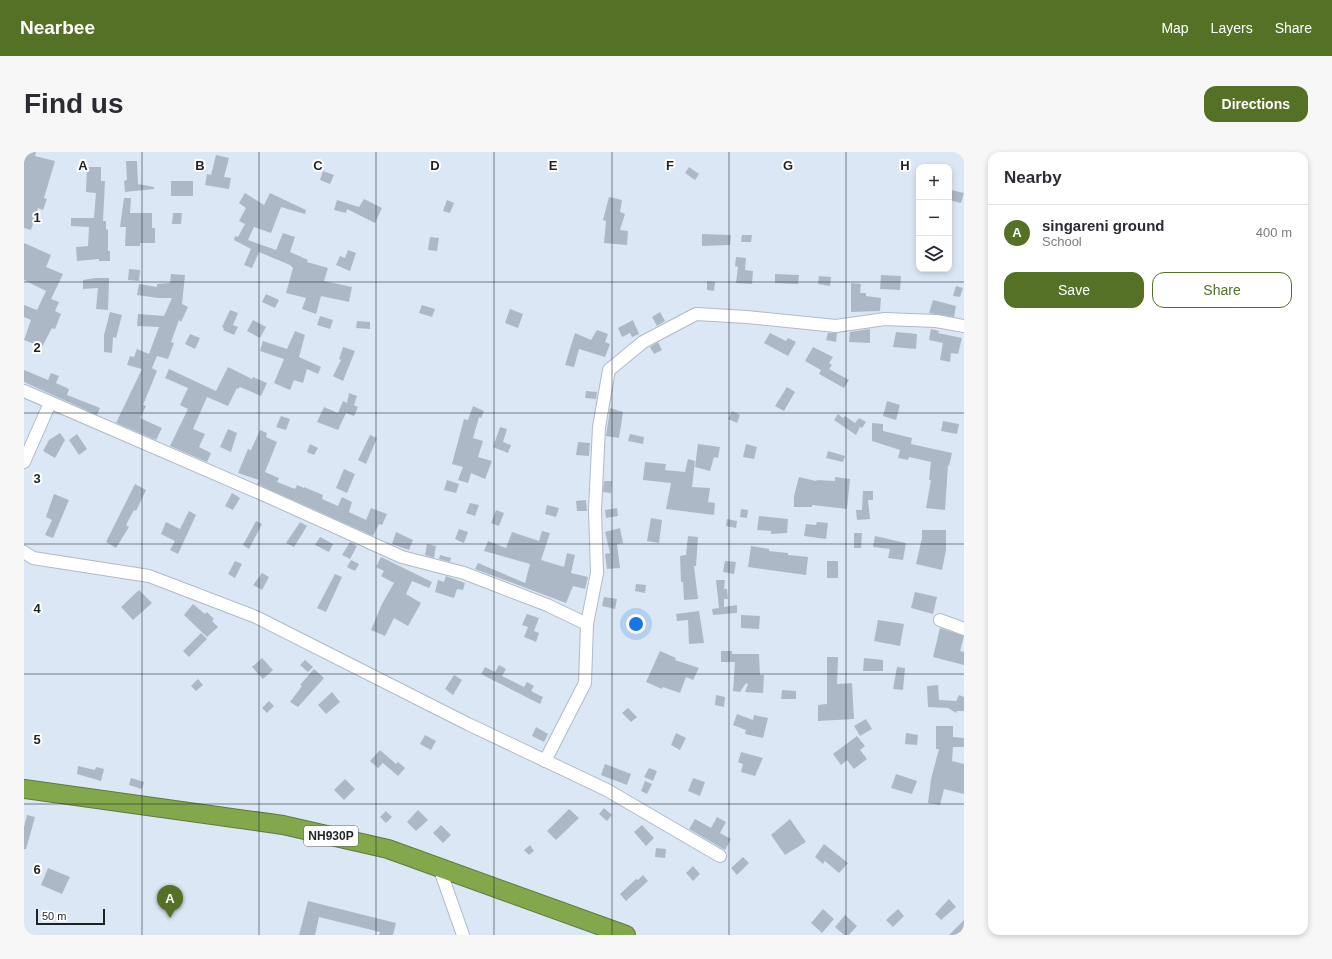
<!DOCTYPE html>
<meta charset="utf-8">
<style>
:root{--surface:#fff;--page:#f7f7f7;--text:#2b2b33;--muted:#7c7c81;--line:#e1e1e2;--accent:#547126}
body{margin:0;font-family:Helvetica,sans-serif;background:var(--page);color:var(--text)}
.controls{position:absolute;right:12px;top:12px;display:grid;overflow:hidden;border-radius:8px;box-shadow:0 2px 6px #0003}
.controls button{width:36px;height:36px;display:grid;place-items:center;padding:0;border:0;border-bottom:1px solid var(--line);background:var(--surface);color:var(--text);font:20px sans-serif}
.scale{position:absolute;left:12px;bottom:10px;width:69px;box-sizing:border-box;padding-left:4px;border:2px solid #1e2328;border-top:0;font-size:11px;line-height:14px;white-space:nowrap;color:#1e2328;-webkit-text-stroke:3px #fff;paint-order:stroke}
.you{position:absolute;left:612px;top:472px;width:14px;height:14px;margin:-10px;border:3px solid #fff;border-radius:50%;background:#1a73e8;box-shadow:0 0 0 6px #1a73e833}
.badge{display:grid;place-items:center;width:26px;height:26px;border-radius:50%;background:var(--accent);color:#fff;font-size:13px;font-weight:700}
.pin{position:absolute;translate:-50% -33px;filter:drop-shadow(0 1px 2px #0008)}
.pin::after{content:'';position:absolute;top:21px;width:14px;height:12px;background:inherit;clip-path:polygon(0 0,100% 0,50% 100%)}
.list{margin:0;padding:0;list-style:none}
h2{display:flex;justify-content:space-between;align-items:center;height:52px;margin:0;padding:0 16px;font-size:17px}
h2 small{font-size:13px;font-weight:400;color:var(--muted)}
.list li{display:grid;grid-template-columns:26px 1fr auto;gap:12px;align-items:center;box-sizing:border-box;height:56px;padding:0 16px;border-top:1px solid var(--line)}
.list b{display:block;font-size:15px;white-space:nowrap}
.list p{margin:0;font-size:13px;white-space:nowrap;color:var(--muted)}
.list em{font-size:13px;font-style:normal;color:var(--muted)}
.actions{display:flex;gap:8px;padding:12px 16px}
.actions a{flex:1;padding:9px 0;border:1px solid var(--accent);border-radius:12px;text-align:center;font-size:14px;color:var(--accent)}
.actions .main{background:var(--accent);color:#fff}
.icon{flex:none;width:22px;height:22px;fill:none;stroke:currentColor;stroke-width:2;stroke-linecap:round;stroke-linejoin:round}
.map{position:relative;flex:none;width:940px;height:783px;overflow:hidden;border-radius:12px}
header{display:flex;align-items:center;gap:24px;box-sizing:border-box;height:56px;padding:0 20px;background:var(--accent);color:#fff}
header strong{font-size:19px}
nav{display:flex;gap:22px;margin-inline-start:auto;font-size:14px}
.intro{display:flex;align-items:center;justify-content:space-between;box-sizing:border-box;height:96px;padding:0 24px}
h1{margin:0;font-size:28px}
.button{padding:10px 18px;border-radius:12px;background:var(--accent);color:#fff;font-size:14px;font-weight:700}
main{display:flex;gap:24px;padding:0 24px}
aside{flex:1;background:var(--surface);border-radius:12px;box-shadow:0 2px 6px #0003}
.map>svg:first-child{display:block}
</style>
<header>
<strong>Nearbee</strong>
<nav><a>Map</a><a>Layers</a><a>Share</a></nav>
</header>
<div class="intro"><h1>Find us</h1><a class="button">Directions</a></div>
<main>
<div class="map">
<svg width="940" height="783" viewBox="0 0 940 783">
<rect width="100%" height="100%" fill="#dce7f6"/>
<g fill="#adb8c7">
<path d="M0 0H12L11 4 31 9 20 46 23 47 19 58 14 56 7 78 0 76Z"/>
<path d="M192 3 205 6 200 25 207 26 205 37 181 33 183 22 187 23Z"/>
<path d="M102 9H113L114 32 130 35V37L101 40 100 29 103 28Z"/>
<path d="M63 15H77V29H81L79 69H82V77L84 78V99H86V109H75V107L53 109 52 95 64 94 65 75 47 74V66H70L72 41 62 40Z"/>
<path d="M665 15 675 22 671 28 661 21Z"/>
<path d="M299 19 310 23 306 32 296 28Z"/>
<rect x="147" y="29" width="22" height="15"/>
<path d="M927 38 940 41 937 51 925 48Z"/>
<path d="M221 41 240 53 246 41 282 58 281 62 257 55 247 81 230 75 224 88 252 98 259 81 271 85 266 100 284 108 283 110 304 116 300 129 328 135 325 150 297 144 292 162 278 157 282 146 262 141 269 116 266 113 235 100 228 116 220 113 227 97 210 88 211 84 214 85 221 72 215 69 222 56 215 51Z"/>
<path d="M585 45 598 48 596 60 601 62 596 78 604 79 603 93 580 91 582 69 579 68Z"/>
<path d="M100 46H107L106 61H128V76H131V91H116V94H101L102 75H96Z"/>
<path d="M340 47 358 56 351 71 323 57 322 61 310 58 313 48 335 55Z"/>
<path d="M423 48 430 51 426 61 419 59Z"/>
<path d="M149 61H158L157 72H148Z"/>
<path d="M678 82 707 83 706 93 678 94Z"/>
<path d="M718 83H728L727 90H717Z"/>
<path d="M406 85 415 86 413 99 404 98Z"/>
<path d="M0 91 27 103 22 115 39 122 27 147 35 150 31 159 37 162 31 177 28 176 18 195 0 188 7 168 0 165V153L13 158 22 139 0 128Z"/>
<path d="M324 98 332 101 326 119 312 113 316 104 321 106Z"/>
<path d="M712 105 722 106 721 118 729 119 728 132 712 131 714 115 711 114Z"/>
<path d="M105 117 116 118 115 129 104 128Z"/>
<path d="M147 122 161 123 158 152 164 155 157 170 155 168 147 190 150 191 144 207 133 204 128 216 133 219 119 253 122 254 116 266 138 276 132 288 92 271 118 217 103 213 106 204 110 205 113 197 125 202 135 175 113 174 114 162 140 164 148 146H134L113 143 115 132 133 135V132L146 131Z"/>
<path d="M751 122 775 123 774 132 751 131Z"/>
<path d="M857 123 877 124 876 138 856 137Z"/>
<path d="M795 124 807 125 806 134 794 132Z"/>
<path d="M71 126H85L84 158 72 157 74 136 59 137V128Z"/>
<path d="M683 129 691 130 690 139 683 138Z"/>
<path d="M827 131 837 132 836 141H842V144L857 146 856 159 827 160Z"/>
<path d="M932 134 939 136 936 145 929 144Z"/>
<path d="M242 142 255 148 251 156 238 150Z"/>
<path d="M909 148 932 154 930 165 905 161Z"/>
<path d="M398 153 411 157 408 165 395 161Z"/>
<path d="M486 157 499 162 494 176 481 171Z"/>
<path d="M206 158 214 161 209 173 214 175 210 183 199 178 200 176 198 175Z"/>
<path d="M86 160 98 163 92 186 89 185 88 201 80 200V183Z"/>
<path d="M636 160 641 169 633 174 628 165Z"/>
<path d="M296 164 309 168 306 177 293 173Z"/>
<path d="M229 168 242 175 236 186 223 179Z"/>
<path d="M609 168 615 182 608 185 606 181 598 185 594 176Z"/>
<path d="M333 169 346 170V177L332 176Z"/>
<path d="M846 177V191L825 190 826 180Z"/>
<path d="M907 177 915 179 914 181 938 186 934 202 927 201 926 210 916 208 919 191 905 188Z"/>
<path d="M573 178 584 182 581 190 586 192 581 205 555 197 550 215 541 213 551 181 567 188Z"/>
<path d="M271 179 281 183 275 205 297 215 294 222 283 217 279 231 270 228 266 238 250 231 260 207 236 199 239 189 263 197Z"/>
<path d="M872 180 893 182 892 197 869 195Z"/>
<path d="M746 181 762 189 764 186 772 190 764 204 740 191Z"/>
<path d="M804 181H813L812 190 802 188Z"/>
<path d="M166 182 176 186 171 197 161 192Z"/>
<path d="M634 190 638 198 630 202 626 195Z"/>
<path d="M319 195 331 199 319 229 309 224 317 208 315 207Z"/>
<path d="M789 195 809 205 805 211 808 213 805 217 825 228 820 236 795 222 797 218 781 209Z"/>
<path d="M204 215 228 227 229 225 243 231 237 244 216 235 214 237 213 236 204 254 183 245 169 277 181 282 175 295 187 301 183 310 146 294 164 257 156 253 164 236 141 226 145 217 192 239Z"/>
<path d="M0 218 24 228 27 221 35 224 32 231 45 237 43 243 76 256 73 263 0 230Z"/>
<path d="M763 235 771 240 760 259 751 254Z"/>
<path d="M562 239 573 240 572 247 561 246Z"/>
<path d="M325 241 333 244 330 253 334 255 330 264 322 261 314 278 293 270 300 255 314 261 319 249 323 251Z"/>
<path d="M863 249 876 253 872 268 859 264Z"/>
<path d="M449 254 460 259 457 266 455 265 449 286 459 289 454 305 468 309 461 327 447 321 444 331 434 328 439 315 428 312 440 267 444 268Z"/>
<path d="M586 256 599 260 595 286 582 284Z"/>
<path d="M708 259 716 263 713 271 704 267Z"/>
<path d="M814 262 819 266 821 264 831 271 835 266 842 270 838 276 833 273 836 275 832 283 810 268Z"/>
<path d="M257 264 266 267 262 278 252 275Z"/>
<path d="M919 269 935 272 933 282 917 279Z"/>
<path d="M848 271 859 272V279L888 286 887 292 928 301 925 314 924 313 921 358 902 356 907 328H905L907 310 885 305 884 308 874 306 876 298 848 289Z"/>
<path d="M476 275 483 277 479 290 487 293 484 301 469 295Z"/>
<path d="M204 277 213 281 207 300 196 295Z"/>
<path d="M236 278 243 281 242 285 253 290 241 320 255 326 253 330 271 337 273 333 280 336V335L299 343 298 347 314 354 318 345 328 350 325 360 342 368 347 356 363 362 358 373 355 372 349 384 233 332 235 328 214 321 224 297 227 298Z"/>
<path d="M36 281 41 288 31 306 19 299 25 288Z"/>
<path d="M53 282 63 297 55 303 45 288Z"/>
<path d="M606 282 620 285 619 292 604 289Z"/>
<path d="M346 283 353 286 342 312 334 308Z"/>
<path d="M554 290 566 291 565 304 552 303Z"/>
<path d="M286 292 294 296 290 303 283 300Z"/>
<path d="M674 292 696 295 694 306 690 305 686 319 671 315Z"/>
<path d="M722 292 733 295 730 307 719 305Z"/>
<path d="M804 299 821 304 819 310 802 306Z"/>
<path d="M664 307 671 309 668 335 686 336 684 350 691 351 690 363 642 357 647 331 619 328 621 310 642 312 641 318 661 320Z"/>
<path d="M320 317 331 322 323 341 312 336Z"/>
<path d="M775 325 792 329 793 328 811 329V325L826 327 823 357 788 353V355H770V344Z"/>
<path d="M423 328 435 332 432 341 420 338Z"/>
<path d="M580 329H588L587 341 579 340Z"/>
<path d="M111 332 122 338 112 359 110 358 102 373 105 375 92 396 82 390Z"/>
<path d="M839 339H849V348H844L846 367 833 368 832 358H838Z"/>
<path d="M208 341 216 346 209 358 201 354Z"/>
<path d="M30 342 45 348 29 386 21 383 28 368 22 365Z"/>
<path d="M562 348 563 359H553L552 349Z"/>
<path d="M446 351 455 353 451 364 442 361Z"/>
<path d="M523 353 535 356 532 365 521 362Z"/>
<path d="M593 356 594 364 582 366 581 358Z"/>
<path d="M717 357 724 358 723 366 716 365Z"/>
<path d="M472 358 480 361 475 374 467 371Z"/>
<path d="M165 359 172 363 154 402 146 398 151 389 137 382 142 370 156 377Z"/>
<path d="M735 364 764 367 763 381 747 382V379L733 378Z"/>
<path d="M627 366 638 368 635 391 623 389Z"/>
<path d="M703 367 713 369 712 376 702 374Z"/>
<path d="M232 369 238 372 225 397 219 393Z"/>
<path d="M276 370 283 374 270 395 262 391Z"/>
<path d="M793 370 804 371 802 387 780 384 782 372 792 373Z"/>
<path d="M596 376 599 391 593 392 596 416 583 417 581 402 586 401 581 380Z"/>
<path d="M435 377 444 380 440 391 431 387Z"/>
<path d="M898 378H922V398L918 418 892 412 898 386Z"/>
<path d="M518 379 526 381 517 408 540 415 543 401 551 403 547 421 564 425 561 437 549 434 542 451 451 417 454 411 501 431 506 412 460 399 464 389 482 396 488 380 515 389Z"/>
<path d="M372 380 389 388 385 398 368 392Z"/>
<path d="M830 381H838L837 396H830Z"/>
<path d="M664 384 674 385 672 414H670L674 447 660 448 659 430H657L656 404 662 403Z"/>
<path d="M851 384 882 391 879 408 864 406 866 397 849 395Z"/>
<path d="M296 385 309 392 305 400 291 393Z"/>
<path d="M326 390 333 394 326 407 318 403Z"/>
<path d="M403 392 412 394 410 406 401 403Z"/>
<path d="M727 394 745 397V399L764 401V403L784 405 782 423 724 415Z"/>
<path d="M416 403 427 406 426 410 415 407Z"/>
<path d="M357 405 408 430 405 436 388 429 382 442 397 451 384 474 370 466 361 484 347 478 358 452 370 431 357 424 360 419 352 415Z"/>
<path d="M327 408 335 412 331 419 323 415Z"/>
<path d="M211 409 218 412 211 426 204 422Z"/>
<path d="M701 409 712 410 710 422 699 420Z"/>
<rect x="803" y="409" width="11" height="17"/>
<path d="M238 421 245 425 238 438 229 433Z"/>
<path d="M311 422 318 425 302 460 293 456Z"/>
<path d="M422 424 441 431 439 438 433 437 430 446 411 440 414 428 420 430Z"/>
<path d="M692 428H701L700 437H703L704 447H700V455L713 453V461L689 463 688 457 695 456Z"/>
<path d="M612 432 622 433 621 441 611 439Z"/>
<path d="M115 438 128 451 109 468 97 455Z"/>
<path d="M891 440 913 445 909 462 887 456Z"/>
<path d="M580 445 593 447 591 457 578 454Z"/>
<path d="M169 452 181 462 183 460 190 467 188 469 194 475 183 485 160 463Z"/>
<path d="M675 459 680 491 665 492 664 468 653 469 652 462Z"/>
<path d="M503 462 515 466 510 479 515 481 512 490 500 485 504 475 498 473Z"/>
<path d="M717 463 736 464 735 477 717 476Z"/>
<path d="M854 468 880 472 876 494 850 489Z"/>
<path d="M916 476 940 484 936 499 940 500V513L909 505Z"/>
<path d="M177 481 183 487 165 505 159 499Z"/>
<path d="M636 499 652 506 651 508 675 516 669 528 662 525 656 541 639 535 638 537 622 530Z"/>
<path d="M697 499H708V502H735L736 523H740L739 541 721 540 724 532 722 531 716 540 709 539 711 510H697Z"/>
<path d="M803 505H814L813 532 828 531 830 567 794 569V553L803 552Z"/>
<path d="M238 506 249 518 239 527 228 515Z"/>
<path d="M840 506 859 508V519H839Z"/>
<path d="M281 508 289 515 284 520 276 513Z"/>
<path d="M475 513 482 517 478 524 500 535 503 530 510 534 507 539 519 545 516 552 457 522 461 515 471 520Z"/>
<path d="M873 515 881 516 879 538 869 537Z"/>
<path d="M290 517 300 526 274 555 266 550 278 534 276 533Z"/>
<path d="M430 523 438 528 429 543 421 537Z"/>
<path d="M174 527 179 533 172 539 167 534Z"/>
<path d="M914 533 915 548 932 549 935 543 940 545V559H933L932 561 924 556 904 555 903 534Z"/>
<path d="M758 538 772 539V547H757Z"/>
<path d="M308 540 316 550 302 562 294 553Z"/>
<path d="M692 543 701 545 700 555 691 553Z"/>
<path d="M245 549 250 554 243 561 238 556Z"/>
<path d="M604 556 613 565 607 570 598 561Z"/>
<path d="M713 562 729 568 730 563 744 566 739 586 721 582 722 578 709 573Z"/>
<path d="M842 567 848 577 836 584 830 574Z"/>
<path d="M912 574H929V585L940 586V595H929L928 609 940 612V642L920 637 916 653 904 651 907 627 915 597H912Z"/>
<path d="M512 575 524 582 520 590 508 584Z"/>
<path d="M652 581 662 586 656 598 647 593Z"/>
<path d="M882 581 894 583 893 593 881 592Z"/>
<path d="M401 583 412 589 407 598 396 592Z"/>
<path d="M833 584 841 594 836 598 843 607 830 617 823 608 817 613 809 602Z"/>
<path d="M356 598 372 612 374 610 381 616 374 624 359 611 354 616 346 609Z"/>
<path d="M717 600 739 606 731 624 717 620 719 612 714 610Z"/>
<path d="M581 612 607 622 603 633 577 623Z"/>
<path d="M54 614 71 618 72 615 80 617 77 629 53 622Z"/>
<path d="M625 616 633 619 629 629 620 625Z"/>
<path d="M872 622 893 629 888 642 867 636Z"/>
<path d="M107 626 120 630 118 637 105 633Z"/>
<path d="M669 626 681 630 676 644 664 639Z"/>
<path d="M321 627 331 637 320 648 310 638Z"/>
<path d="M621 629 628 632 623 642 617 639Z"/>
<path d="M580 656 588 663 583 669 575 662Z"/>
<path d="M545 657 555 666 532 688 523 679Z"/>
<path d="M394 658 404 668 392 679 383 670Z"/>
<path d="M362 659 368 665 362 671 356 665Z"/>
<path d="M3 663 11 665 2 697H0V675Z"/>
<path d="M693 665 702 670 696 681 707 687 701 698 665 677 671 667 687 676Z"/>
<path d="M766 667 782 690 761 703 747 683Z"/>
<path d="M417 673 427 683 419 691 409 681Z"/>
<path d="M618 673 630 686 622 694 610 680Z"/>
<path d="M800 692 824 711 815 721 801 709 799 712 791 705Z"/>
<path d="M506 693 510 699 505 703 500 698Z"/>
<path d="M632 696 642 697 641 706 631 705Z"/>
<path d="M719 705 725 711 713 723 707 716Z"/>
<path d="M669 714 676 722 669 729 662 721Z"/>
<path d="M24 716 46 725 38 742 17 733Z"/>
<path d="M619 723 624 729 602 749 596 742 612 727 614 728Z"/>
<path d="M925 747 932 755 917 768 911 762Z"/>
<path d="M284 749 372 771 369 783H355L356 780 295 765 291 783H275Z"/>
<path d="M799 757 810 767 798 781 787 771Z"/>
<path d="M874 757 880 764 869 775 862 768Z"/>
<path d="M821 763 833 774 825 783H820L811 775Z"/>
<path d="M940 768V783H925Z"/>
</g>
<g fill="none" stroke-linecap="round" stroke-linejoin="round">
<defs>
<g id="minor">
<path d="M0 239 245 345 378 405 440 421 523 453 563 472"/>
<path d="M0 310 26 251"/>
<path d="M0 400 9 406 125 424 232 465 444 572 583 638 696 704"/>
<path d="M916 468 940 477"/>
<path d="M521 609 561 531 563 472 573 421 571 358 575 275 585 218 619 190 672 162 723 165 812 174 861 167 912 169 940 174"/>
<path d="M415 715 439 783"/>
</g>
<path id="highway" d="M0 637 259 673 364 697 602 783"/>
</defs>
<use href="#minor" stroke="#afbac8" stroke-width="14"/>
<use href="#highway" stroke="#5f793f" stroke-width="20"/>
<use href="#minor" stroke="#fff" stroke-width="12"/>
<use href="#highway" stroke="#82a84b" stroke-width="18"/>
</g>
<path fill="none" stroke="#1e2328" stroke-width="1" stroke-opacity="0.55" d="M118 0V783M235 0V783M352 0V783M470 0V783M588 0V783M705 0V783M822 0V783M0 130H940M0 261H940M0 392H940M0 522H940M0 652H940"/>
<g text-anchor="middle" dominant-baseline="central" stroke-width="4" stroke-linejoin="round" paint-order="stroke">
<rect fill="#fff" stroke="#626568" stroke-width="1" x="280" y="674" width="54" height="20" rx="3"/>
<g font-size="12" font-weight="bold" fill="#1e2328">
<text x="307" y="684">NH930P</text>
</g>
</g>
<g font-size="13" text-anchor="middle" font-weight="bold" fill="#1e2328" stroke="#fff" stroke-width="4" stroke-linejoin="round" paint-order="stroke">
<text x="59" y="18">A</text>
<text x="176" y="18">B</text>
<text x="294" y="18">C</text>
<text x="411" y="18">D</text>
<text x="529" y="18">E</text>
<text x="646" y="18">F</text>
<text x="764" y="18">G</text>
<text x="881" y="18">H</text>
<text x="13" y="70">1</text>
<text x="13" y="200">2</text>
<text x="13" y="331">3</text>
<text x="13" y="461">4</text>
<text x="13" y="592">5</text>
<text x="13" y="722">6</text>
</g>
</svg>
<div class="controls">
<button>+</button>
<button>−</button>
<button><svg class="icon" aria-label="layers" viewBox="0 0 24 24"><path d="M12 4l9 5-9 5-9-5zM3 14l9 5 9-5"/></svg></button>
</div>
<div class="scale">50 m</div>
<div class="you"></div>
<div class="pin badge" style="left:146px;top:766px">A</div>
</div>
<aside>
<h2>Nearby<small></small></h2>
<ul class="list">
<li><span class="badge">A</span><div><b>singareni ground</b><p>School</p></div><em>400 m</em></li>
</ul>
<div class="actions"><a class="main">Save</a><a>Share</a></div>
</aside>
</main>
